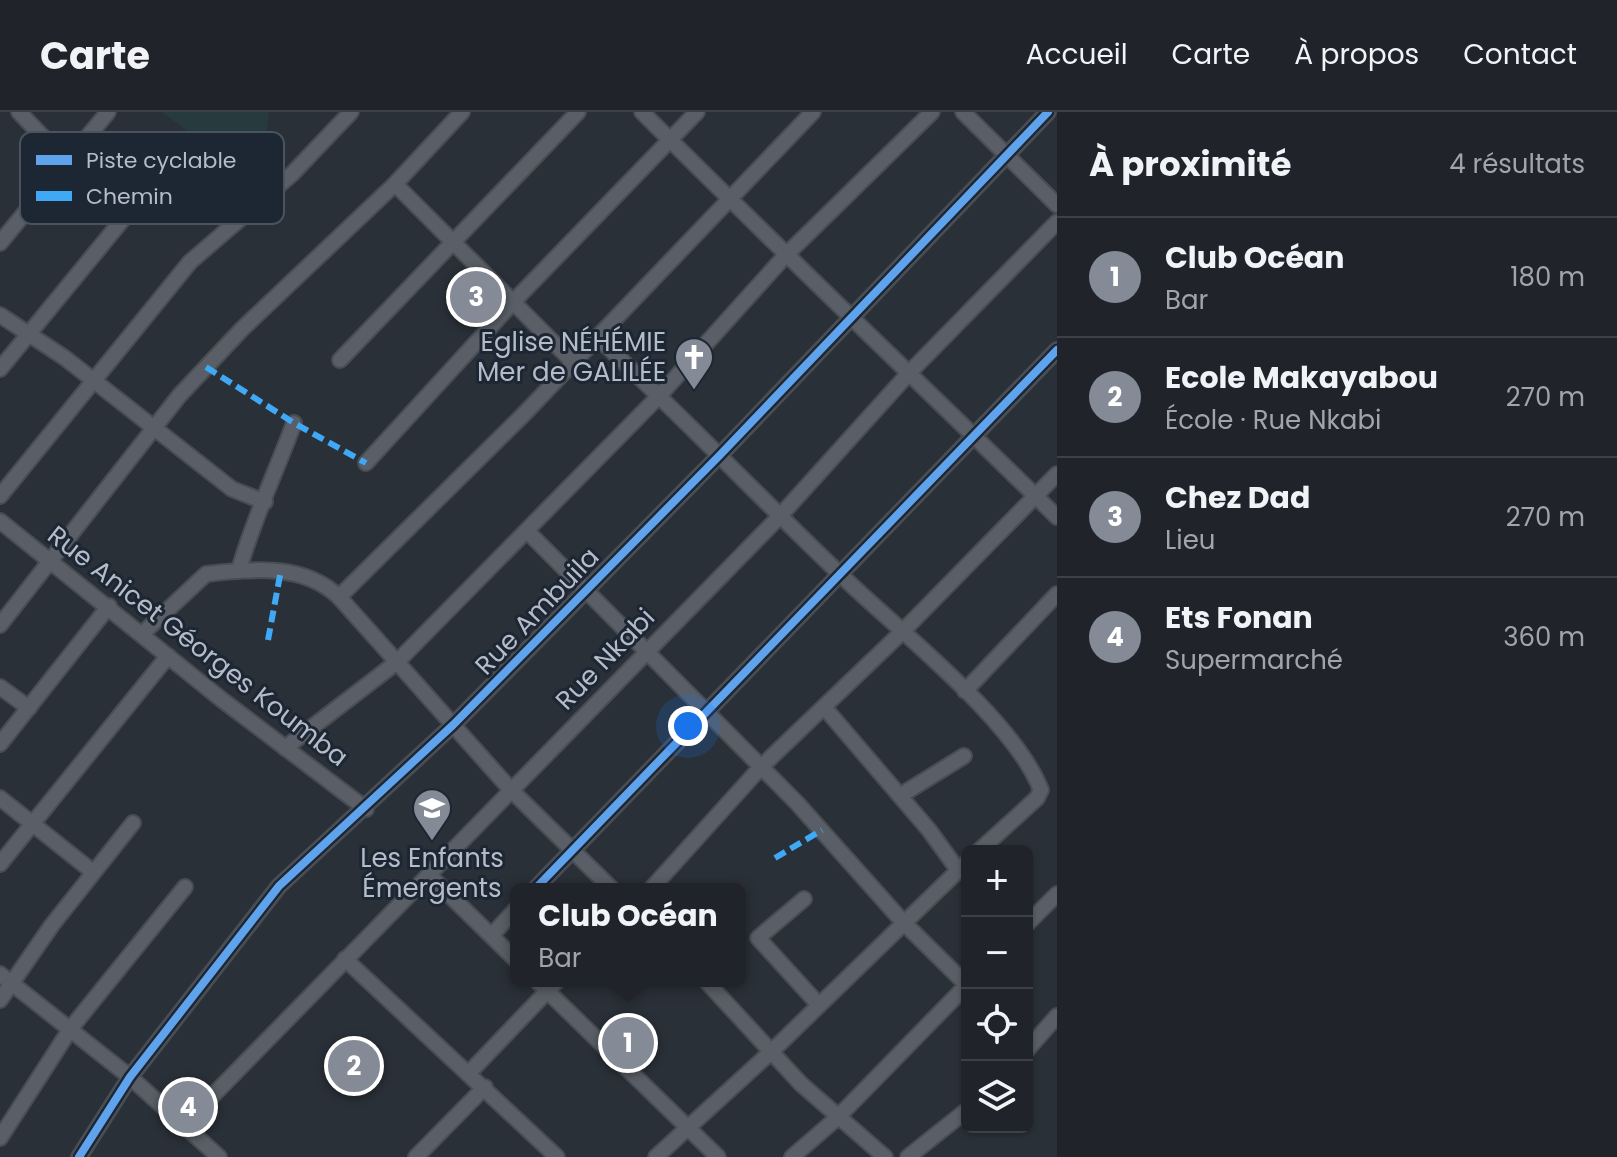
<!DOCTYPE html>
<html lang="fr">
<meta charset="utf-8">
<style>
:root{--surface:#20242a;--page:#282c32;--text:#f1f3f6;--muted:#a2a4a8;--line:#3d4147;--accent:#848b96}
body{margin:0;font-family:Poppins,sans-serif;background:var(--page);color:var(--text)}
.controls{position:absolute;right:24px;bottom:24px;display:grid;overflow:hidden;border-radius:12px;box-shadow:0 2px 6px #0004}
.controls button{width:72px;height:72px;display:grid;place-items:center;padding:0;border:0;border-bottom:2px solid var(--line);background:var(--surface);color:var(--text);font:40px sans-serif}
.you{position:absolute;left:688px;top:614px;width:28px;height:28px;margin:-20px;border:6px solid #fff;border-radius:50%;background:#1a73e8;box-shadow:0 0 0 12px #1a73e833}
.badge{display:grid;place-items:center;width:52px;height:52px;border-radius:50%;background:var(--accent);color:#fff;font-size:26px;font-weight:700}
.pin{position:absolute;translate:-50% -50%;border:4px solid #fff;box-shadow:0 2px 8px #0006}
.popup{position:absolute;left:510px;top:771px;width:236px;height:104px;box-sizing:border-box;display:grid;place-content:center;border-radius:12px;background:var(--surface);filter:drop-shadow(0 2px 6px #0005);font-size:26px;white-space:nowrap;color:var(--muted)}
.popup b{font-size:30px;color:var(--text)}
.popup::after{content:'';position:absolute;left:50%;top:100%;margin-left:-16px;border:16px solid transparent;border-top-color:var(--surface)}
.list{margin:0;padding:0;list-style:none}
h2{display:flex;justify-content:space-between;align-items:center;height:104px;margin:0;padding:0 32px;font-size:34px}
h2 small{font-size:26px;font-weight:400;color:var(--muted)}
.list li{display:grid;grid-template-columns:52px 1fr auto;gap:24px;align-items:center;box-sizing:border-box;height:120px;padding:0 32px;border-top:2px solid var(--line)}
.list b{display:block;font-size:30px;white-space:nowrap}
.list p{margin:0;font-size:26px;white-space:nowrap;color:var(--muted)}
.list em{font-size:26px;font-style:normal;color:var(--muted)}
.icon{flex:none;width:44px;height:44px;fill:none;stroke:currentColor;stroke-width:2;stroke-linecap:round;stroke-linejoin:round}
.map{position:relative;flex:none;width:1057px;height:1045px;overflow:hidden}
header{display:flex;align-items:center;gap:48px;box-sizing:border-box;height:112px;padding:0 40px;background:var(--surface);border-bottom:2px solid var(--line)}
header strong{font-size:38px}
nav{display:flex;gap:44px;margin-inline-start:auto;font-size:28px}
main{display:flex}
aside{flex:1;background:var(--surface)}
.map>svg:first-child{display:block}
</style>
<header>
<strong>Carte</strong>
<nav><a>Accueil</a><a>Carte</a><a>À propos</a><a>Contact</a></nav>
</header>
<main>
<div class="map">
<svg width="1057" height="1045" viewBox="0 0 1057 1045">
<rect width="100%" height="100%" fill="#2a3038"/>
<path fill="#273a3e" d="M162 0H269L266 22 246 64Z"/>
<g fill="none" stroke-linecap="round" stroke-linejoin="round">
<defs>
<g id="minor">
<path d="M19 0 67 50"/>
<path d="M642 0C779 137 919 270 1057 405"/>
<path d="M963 0 1057 93"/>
<path d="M395 72 573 250"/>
<path d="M0 131 108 0"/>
<path d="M0 203 65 246 232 377 265 390"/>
<path d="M598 226C682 304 760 386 843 465 899 519 1014 608 1041 678L1037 686 979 739"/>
<path d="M340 248 578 0"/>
<path d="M0 257 128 101 186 38"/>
<path d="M366 351 515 188 697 0"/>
<path d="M0 384 190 150 292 62 351 0"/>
<path d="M0 409 221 587 366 697"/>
<path d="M527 419 797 691 903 810 967 873"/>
<path d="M239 458C253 408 276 360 294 311"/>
<path d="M339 485 525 301 813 0"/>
<path d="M0 513 179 284 242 217 395 72 462 0"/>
<path d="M142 522 206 462C253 457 303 451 339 485L511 678 612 777"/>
<path d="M0 575 29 596"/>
<path d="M965 579 1057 482"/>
<path d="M824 595 929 718 958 758"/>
<path d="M0 632 109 494"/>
<path d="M285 636 397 550 659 284 785 144 932 0"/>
<path d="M901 683 964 644"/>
<path d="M0 686 93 760"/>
<path d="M0 752 168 544"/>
<path d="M429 763 516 848"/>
<path d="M535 777 1057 238"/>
<path d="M651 777 761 655 902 520 1057 362"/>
<path d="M804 787 758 826 819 893"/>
<path d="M1027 812 1057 782"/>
<path d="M492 823 516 797"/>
<path d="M345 847 557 1045"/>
<path d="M0 862 130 965 219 1045"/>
<path d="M537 869 718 1045"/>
<path d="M706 869 801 972 885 1045"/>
<path d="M0 888 52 813 133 711"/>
<path d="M1027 938 1057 904"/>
<path d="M468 962 557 869"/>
<path d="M183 1014 780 404 909 261 1057 110"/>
<path d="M0 1026 71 916 185 775"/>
<path d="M79 1045 130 965 279 774 453 613 719 344 1048 0"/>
<path d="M416 1045 485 975"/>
<path d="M656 1045 772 939 967 750"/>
<path d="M792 1045 837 1006 967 873"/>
<path d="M908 1045 967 998"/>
</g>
</defs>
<use href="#minor" stroke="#484c53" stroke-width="18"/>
<use href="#minor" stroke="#5a5e66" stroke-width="14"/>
<g stroke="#3fa9f5" stroke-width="6" stroke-dasharray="12 6" stroke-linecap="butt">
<path d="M206 255 294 311 366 351"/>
<path d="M268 528 281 458"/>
<path d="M775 746 822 718"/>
</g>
<defs>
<g id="cycleway">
<path d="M535 777 1057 238"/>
<path d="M79 1045 130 965 279 774 453 613 719 344 1048 0"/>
</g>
</defs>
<use href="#cycleway" stroke="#1d2633" stroke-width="13"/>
<use href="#cycleway" stroke="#60a3ed" stroke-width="8"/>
</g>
<defs>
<symbol id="church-pin" viewBox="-11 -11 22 30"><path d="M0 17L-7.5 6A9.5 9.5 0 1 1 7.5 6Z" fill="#848b96" stroke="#1d2633"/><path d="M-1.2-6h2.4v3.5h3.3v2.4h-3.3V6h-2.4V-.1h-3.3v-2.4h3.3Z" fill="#fff"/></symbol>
<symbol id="school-pin" viewBox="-11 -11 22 30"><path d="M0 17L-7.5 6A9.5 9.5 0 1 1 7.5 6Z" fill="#848b96" stroke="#1d2633"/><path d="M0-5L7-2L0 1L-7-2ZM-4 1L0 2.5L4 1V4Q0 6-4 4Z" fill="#fff"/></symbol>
</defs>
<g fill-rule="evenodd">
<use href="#church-pin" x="672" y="223" width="44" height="60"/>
<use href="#school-pin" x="410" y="674" width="44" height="60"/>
</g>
<g text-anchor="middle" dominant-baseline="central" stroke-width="6" stroke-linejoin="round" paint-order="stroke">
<g font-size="26" fill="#b4bcc9" stroke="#1d2633" text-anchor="end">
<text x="666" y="230">Eglise NÉHÉMIE<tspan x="666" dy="30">Mer de GALILÉE</tspan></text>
<text x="432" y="746" text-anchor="middle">Les Enfants<tspan x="432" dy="30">Émergents</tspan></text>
</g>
<g font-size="26" fill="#b4bcc9" stroke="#1d2633">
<text transform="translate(537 499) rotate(-46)">Rue Ambuila</text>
<text transform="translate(198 534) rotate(38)">Rue Anicet Géorges Koumba</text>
<text transform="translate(605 547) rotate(-46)">Rue Nkabi</text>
</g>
</g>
<rect x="20" y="20" width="264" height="92" rx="12" fill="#1d2633" stroke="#4a5360" stroke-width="2"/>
<rect x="36" y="43" width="36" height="10" fill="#60a3ed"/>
<rect x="36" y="79" width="36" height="10" fill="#3fa9f5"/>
<g font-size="22" fill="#b4bcc9">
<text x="86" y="56">Piste cyclable</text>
<text x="86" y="92">Chemin</text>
</g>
</svg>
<div class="controls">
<button>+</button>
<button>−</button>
<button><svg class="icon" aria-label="locate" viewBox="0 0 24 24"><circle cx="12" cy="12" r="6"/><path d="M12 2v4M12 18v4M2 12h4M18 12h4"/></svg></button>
<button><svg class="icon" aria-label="layers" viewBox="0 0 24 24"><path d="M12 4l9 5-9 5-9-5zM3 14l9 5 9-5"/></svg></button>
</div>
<div class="you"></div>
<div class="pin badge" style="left:628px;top:931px">1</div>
<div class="popup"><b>Club Océan</b>Bar</div>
<div class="pin badge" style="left:354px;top:954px">2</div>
<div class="pin badge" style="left:476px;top:185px">3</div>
<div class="pin badge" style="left:188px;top:995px">4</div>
</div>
<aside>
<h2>À proximité<small>4 résultats</small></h2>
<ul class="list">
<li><span class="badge">1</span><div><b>Club Océan</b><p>Bar</p></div><em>180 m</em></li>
<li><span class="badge">2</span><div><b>Ecole Makayabou</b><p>École · Rue Nkabi</p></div><em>270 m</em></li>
<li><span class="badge">3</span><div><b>Chez Dad</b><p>Lieu</p></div><em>270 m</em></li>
<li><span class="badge">4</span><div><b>Ets Fonan</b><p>Supermarché</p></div><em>360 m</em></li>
</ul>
</aside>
</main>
